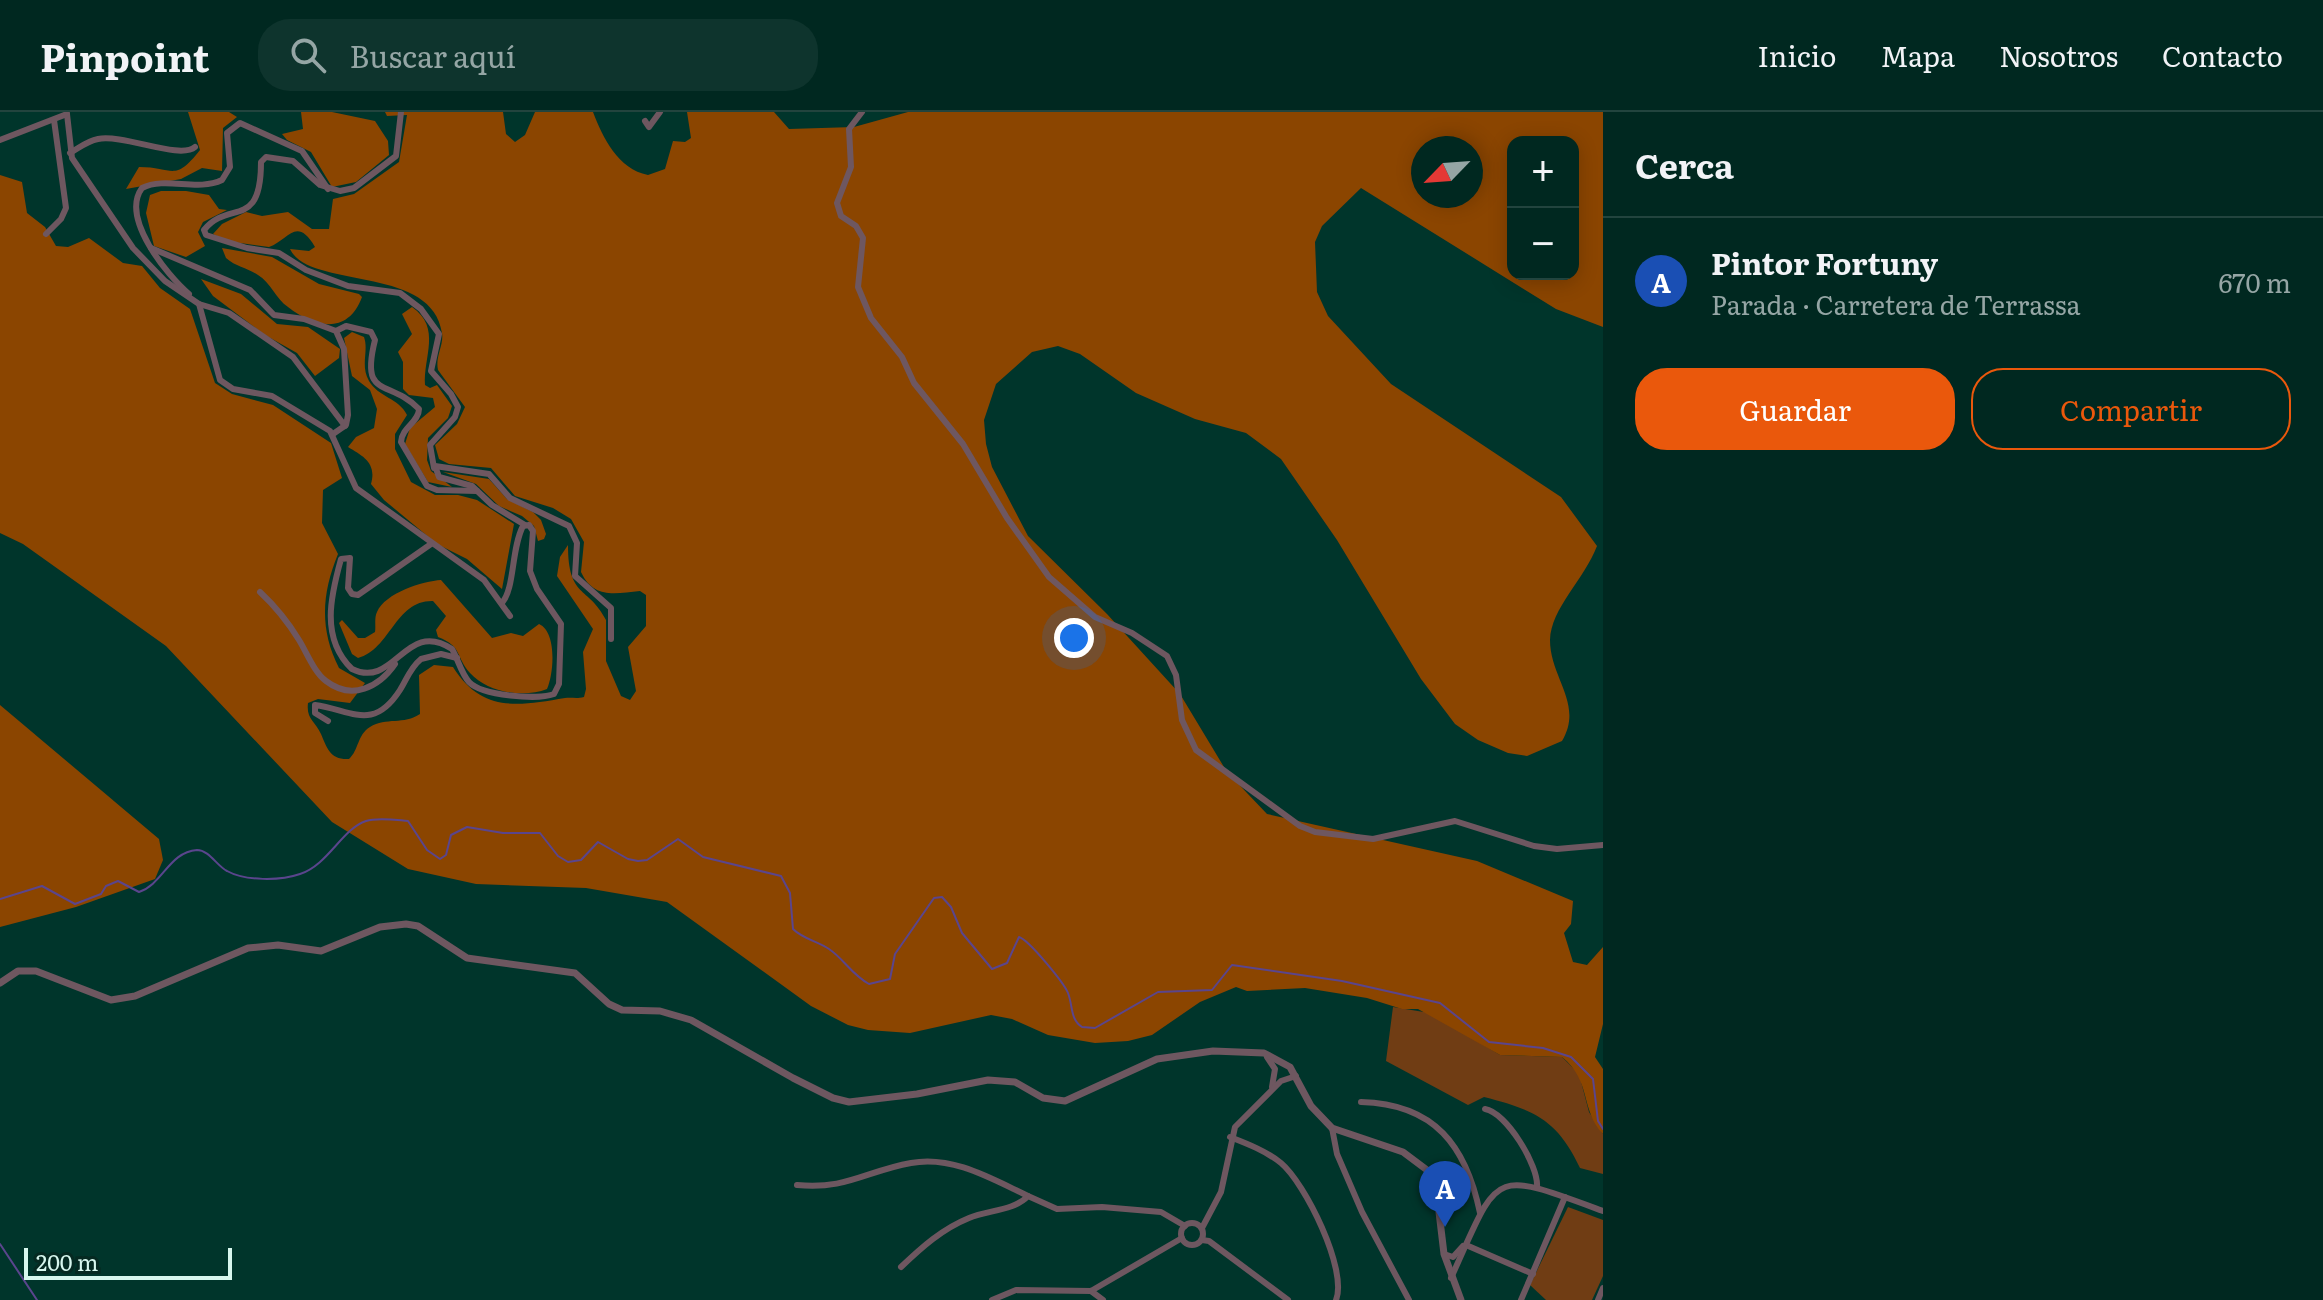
<!DOCTYPE html>
<html lang="es">
<meta charset="utf-8">
<style>
:root{--surface:#002820;--page:#0e342d;--text:#f1f3f6;--muted:#95a6a5;--line:#22443e;--accent:#ea580c}
body{margin:0;font-family:Literata,serif;background:var(--page);color:var(--text)}
.controls{position:absolute;right:24px;top:24px;display:grid;overflow:hidden;border-radius:16px;box-shadow:0 4px 20px #0003}
.controls button{width:72px;height:72px;display:grid;place-items:center;padding:0;border:0;border-bottom:2px solid var(--line);background:var(--surface);color:var(--text);font:40px sans-serif}
.compass{position:absolute;left:1411px;top:24px;width:72px;height:72px;border-radius:50%;background:var(--surface);box-shadow:0 4px 20px #0003;rotate:245deg}
.scale{position:absolute;left:24px;bottom:20px;width:208px;box-sizing:border-box;padding-left:8px;border:4px solid #d7f7ee;border-top:0;font-size:22px;line-height:28px;white-space:nowrap;color:#d7f7ee;-webkit-text-stroke:6px #052921;paint-order:stroke}
.you{position:absolute;left:1074px;top:526px;width:28px;height:28px;margin:-20px;border:6px solid #fff;border-radius:50%;background:#1a73e8;box-shadow:0 0 0 12px #1a73e833}
.badge{display:grid;place-items:center;width:52px;height:52px;border-radius:50%;background:var(--accent);color:#fff;font-size:26px;font-weight:700}
.pin{position:absolute;translate:-50% -66px;filter:drop-shadow(0 2px 4px #0008)}
.pin::after{content:'';position:absolute;top:42px;width:28px;height:24px;background:inherit;clip-path:polygon(0 0,100% 0,50% 100%)}
.list{margin:0;padding:0;list-style:none}
h2{display:flex;justify-content:space-between;align-items:center;height:104px;margin:0;padding:0 32px;font-size:34px}
h2 small{font-size:26px;font-weight:400;color:var(--muted)}
.list li{display:grid;grid-template-columns:52px 1fr auto;gap:24px;align-items:center;box-sizing:border-box;height:128px;padding:0 32px;border-top:2px solid var(--line)}
.list b{display:block;font-size:30px;white-space:nowrap}
.list p{margin:0;font-size:26px;white-space:nowrap;color:var(--muted)}
.list em{font-size:26px;font-style:normal;color:var(--muted)}
.actions{display:flex;gap:16px;padding:24px 32px}
.actions a{flex:1;padding:18px 0;border:2px solid var(--accent);border-radius:32px;text-align:center;font-size:28px;color:var(--accent)}
.actions .main{background:var(--accent);color:#fff}
.icon{flex:none;width:44px;height:44px;fill:none;stroke:currentColor;stroke-width:2;stroke-linecap:round;stroke-linejoin:round}
.map{position:relative;flex:none;width:1603px;height:1188px;overflow:hidden}
header{display:flex;align-items:center;gap:48px;box-sizing:border-box;height:112px;padding:0 40px;background:var(--surface);border-bottom:2px solid var(--line)}
header strong{font-size:38px}
nav{display:flex;gap:44px;margin-inline-start:auto;font-size:28px}
.search{width:560px;height:72px;background:var(--page);display:flex;align-items:center;gap:20px;box-sizing:border-box;padding:0 28px;border-radius:32px;color:var(--muted);font-size:30px}
main{display:flex}
aside{flex:1;background:var(--surface)}
.map>svg:first-child{display:block}
</style>
<header>
<strong>Pinpoint</strong>
<div class="search"><svg class="icon" aria-label="search" viewBox="0 0 24 24"><circle cx="10" cy="10" r="6"/><path d="M15 15l6 6"/></svg>Buscar aquí</div>
<nav><a>Inicio</a><a>Mapa</a><a>Nosotros</a><a>Contacto</a></nav>
</header>
<main>
<div class="map">
<svg width="1603" height="1188" viewBox="0 0 1603 1188">
<rect width="100%" height="100%" fill="#00352b"/>
<g fill="#703d14">
<path d="M1393 895 1430 901 1500 943 1562 945 1579 962 1589 1000 1603 1022V1062L1580 1056C1557 1007 1534 998 1484 985L1468 993 1386 949Z"/>
<path d="M1568 1095 1603 1108V1164L1592 1188H1546L1530 1173Z"/>
</g>
<g fill="#8b4500" fill-rule="evenodd">
<path d="M188 0H229L237 5 223 16 222 59 202 56 181 67 126 77 139 55C174 55 174 71 200 38Z"/>
<path d="M301 0H332L375 9 388 29 389 43 356 70 332 75 311 40 287 28 282 22 303 17Z"/>
<path d="M385 0H503L506 22 515 30 525 23 535 0H593C603 26 618 57 648 63L665 57 673 29 685 30 691 26 687 0H774L789 17 854 15 908 0H1603V215L1556 197 1361 76 1322 114 1315 130 1317 180 1328 204 1391 272 1561 385 1597 434C1584 468 1551 496 1550 528 1550 566 1584 592 1562 629L1527 644 1508 641 1478 628 1455 612 1421 567 1337 428 1281 347 1246 321 1195 307 1136 281 1080 242 1058 234 1032 240 996 272 984 308 986 332 992 355 1028 424 1107 502 1180 582 1227 660 1267 702 1477 749 1573 789 1571 812 1564 821 1573 850 1587 853 1603 835V912L1595 945 1603 957V1022C1580 998 1592 969 1562 945L1500 943 1418 897H1402L1367 886 1305 876 1247 879 1236 875 1200 890 1152 923 1128 929 1095 931 1048 923 1012 907 991 903 910 921 868 918 848 913 811 894 667 790 586 776 476 772 408 757 332 710 166 534 23 432 0 421V63L22 70 27 101 45 115 56 134 68 135 89 126 123 151 142 154 160 176 190 197 215 271 232 282 273 293 331 331 342 366 323 378 322 411 338 442C322 481 319 517 339 556L365 571 350 591 318 587 308 591C306 607 315 609 321 622 327 636 330 648 349 647 359 638 357 623 370 615 386 605 404 613 420 602L419 563 434 553 453 555C482 601 518 594 565 586 572 585 576 587 584 585L586 577 583 540 593 517 557 464 560 445 568 433C568 487 588 473 606 508V549L621 584 630 588 636 579 628 535 646 514V483L640 479C616 481 594 488 581 460L584 430 571 407 553 396 515 384 491 356 449 352 439 347 435 333 457 312 465 295 438 258C435 244 444 233 442 221 432 152 309 178 290 137L309 139 315 135C296 103 288 129 269 135L226 129 213 122 222 112 246 100 262 104 288 100 312 117H329L333 87 354 82 399 50 407 3 387 4ZM1513 30H1573V162H1513ZM1423 36H1471V84H1423Z"/>
<path d="M186 79 209 83 219 97 227 98 203 110 198 120 205 134 186 145 154 134 146 101 150 83 161 79Z"/>
<path d="M222 136 272 145 319 172 359 182 362 185C348 223 315 216 288 195 276 187 271 171 258 163 248 156 236 155 226 146Z"/>
<path d="M201 167 241 182 277 212 308 215 340 237 339 246 315 264 297 241 265 223 213 184Z"/>
<path d="M412 195C442 216 423 245 425 273L430 276 437 273 452 294 448 306 428 326 427 348 431 359 452 375 428 370 405 332 410 316 435 295 433 286 409 283 403 277V250L398 240 412 222 402 202Z"/>
<path d="M352 220 364 225C369 239 360 253 369 269 378 285 399 286 407 303L395 322V337L411 370 435 383H458L477 388 514 412 502 477 467 447 437 432 384 388 371 372C377 351 363 344 348 335L356 325 374 316 377 297 370 278 352 264 344 226Z"/>
<path d="M443 360 489 367 507 387 533 400 541 408 546 422 544 427 538 429 534 414 522 404 499 394 476 372Z"/>
<path d="M441 468 492 526 511 521 523 524 539 512C557 520 554 561 547 577 524 586 488 581 470 561 455 544 463 535 438 525L436 518 446 504 433 489C395 488 391 537 358 546L352 542 339 511 342 508 358 526H365L375 520C376 514 374 506 377 500 385 481 423 469 441 468Z"/>
<path d="M0 593 159 727 163 748 155 767 76 795 0 815Z"/>
</g>
<g fill="none" stroke-linecap="round" stroke-linejoin="round">
<g stroke="#5a458d" stroke-width="2">
<path d="M0 787 42 774 75 792 101 782 106 774 118 769 139 780C163 772 169 740 197 738 209 738 217 754 227 759 245 769 280 769 300 762 328 753 342 717 366 709 378 705 396 708 408 709L427 738 440 747 446 743 451 723 467 715 503 721H540L558 744 568 750 581 748 598 730 628 747 638 749 647 748 678 727 703 745 781 764 790 781 793 817C803 827 817 829 829 837 845 848 851 862 869 872L890 867 895 842 934 786 942 785 951 795 962 821 992 857 1007 851 1019 825C1029 828 1064 871 1068 881 1073 894 1070 907 1082 915L1095 916 1158 880 1212 878 1232 853 1342 869 1440 891 1489 930 1543 936 1571 945 1593 967 1598 1009 1603 1017"/>
<path d="M0 1132 37 1188"/>
</g>
<g stroke="#6e5760" stroke-width="6">
<path d="M401 0 396 44 354 76 340 79 320 73 293 49 266 45 261 50C261 119 229 87 204 118L206 123 247 136 279 141 306 158 348 174 400 181 421 197 439 222 431 259 451 282 458 295 455 305 430 333 434 356"/>
<path d="M862 0 849 17 851 55 837 91 841 104 856 114 863 126 858 175 871 206 902 245 914 271 963 332 1007 406 1049 465 1095 505 1132 521 1167 544 1176 563 1182 608 1196 638 1300 714 1315 720 1373 727 1455 709 1534 734 1557 737 1603 733"/>
<path d="M67 2 72 46 133 136 165 169 199 192 220 268 233 277 272 284 330 319 356 376 484 468 510 504"/>
<path d="M645 9 649 15 660 0"/>
<path d="M0 28 67 2"/>
<path d="M70 41C79 36 87 29 98 27 124 22 180 48 195 35"/>
<path d="M46 122 61 107 66 96 54 8"/>
<path d="M151 136 250 178 274 203 304 207 336 219 344 237 348 303 346 313 333 322"/>
<path d="M189 182C167 163 120 106 142 76 166 64 197 80 222 68L230 55 227 21 240 11 302 39 328 77"/>
<path d="M199 192 229 201 293 245 345 314"/>
<path d="M336 219 346 214 371 220 375 228C360 288 389 266 419 297 419 310 402 315 401 330L427 374 437 378 477 379"/>
<path d="M525 413 492 393 472 374 439 365 435 354 489 362 510 386 569 414 577 431 575 464 611 496V527"/>
<path d="M431 432 358 483 352 482 348 476 350 446 341 447C331 483 320 526 352 557 395 578 405 506 452 537 458 547 461 561 469 570 482 584 538 588 554 582L559 572 561 512 537 477 530 459 533 419 529 413 523 414C511 437 515 476 502 491"/>
<path d="M260 480C275 494 288 510 299 528 307 541 314 560 326 569 352 589 379 575 395 552"/>
<path d="M328 609 315 601V593C352 598 373 620 400 578 407 567 410 556 421 547L441 542 457 546"/>
<path d="M1267 945 1275 957 1272 975"/>
<path d="M1361 990C1435 992 1466 1034 1480 1101"/>
<path d="M1485 997C1506 1000 1539 1054 1537 1075"/>
<path d="M1332 1016 1337 1042 1362 1100 1409 1188"/>
<path d="M1230 1025C1248 1032 1266 1039 1281 1051 1305 1071 1348 1158 1336 1188"/>
<path d="M797 1073C846 1078 866 1059 911 1051 952 1043 992 1067 1028 1084"/>
<circle cx="1192" cy="1122" r="11"/>
<path d="M1202 1116 1221 1080 1235 1015 1281 969 1296 964"/>
<path d="M1202 1128 1209 1129 1288 1188"/>
<path d="M1466 1133 1533 1162"/>
<path d="M1444 1142 1453 1145 1463 1134"/>
<path d="M901 1155C922 1135 942 1117 969 1106 988 1098 1014 1099 1028 1084L1057 1097 1102 1095 1161 1100 1185 1114"/>
<path d="M1451 1166C1500 1058 1489 1057 1603 1099"/>
<path d="M1091 1179 1103 1188"/>
<path d="M992 1188 1016 1178 1091 1179 1182 1126"/>
<path d="M1521 1188 1565 1085"/>
<path d="M1598 1188 1603 1176"/>
</g>
<path stroke="#6e5760" stroke-width="7" d="M0 871 18 859H36L111 888 135 884 248 836 278 833 321 839 380 815 406 812 418 814 467 846 575 861 609 892 622 898 660 899 691 908 793 966 833 986 849 990 917 982 988 968 1015 970 1043 986 1065 989 1157 947 1213 939 1264 941 1290 955 1311 994 1332 1016 1403 1040 1427 1058 1437 1083 1444 1142 1461 1188"/>
</g>
</svg>
<div class="controls">
<button>+</button>
<button>−</button>
</div>
<svg class="compass" viewBox="-18 -18 36 36"><path d="M0-13l5 13h-10z" fill="#e53935"/><path d="M0 13l5-13h-10z" fill="#95a6a5"/></svg>
<div class="scale">200 m</div>
<div class="you"></div>
<div class="pin badge" style="left:1445px;top:1115px;background:#1a4fb4">A</div>
</div>
<aside>
<h2>Cerca<small></small></h2>
<ul class="list">
<li><span class="badge" style="background:#1a4fb4">A</span><div><b>Pintor Fortuny</b><p>Parada · Carretera de Terrassa</p></div><em>670 m</em></li>
</ul>
<div class="actions"><a class="main">Guardar</a><a>Compartir</a></div>
</aside>
</main>
